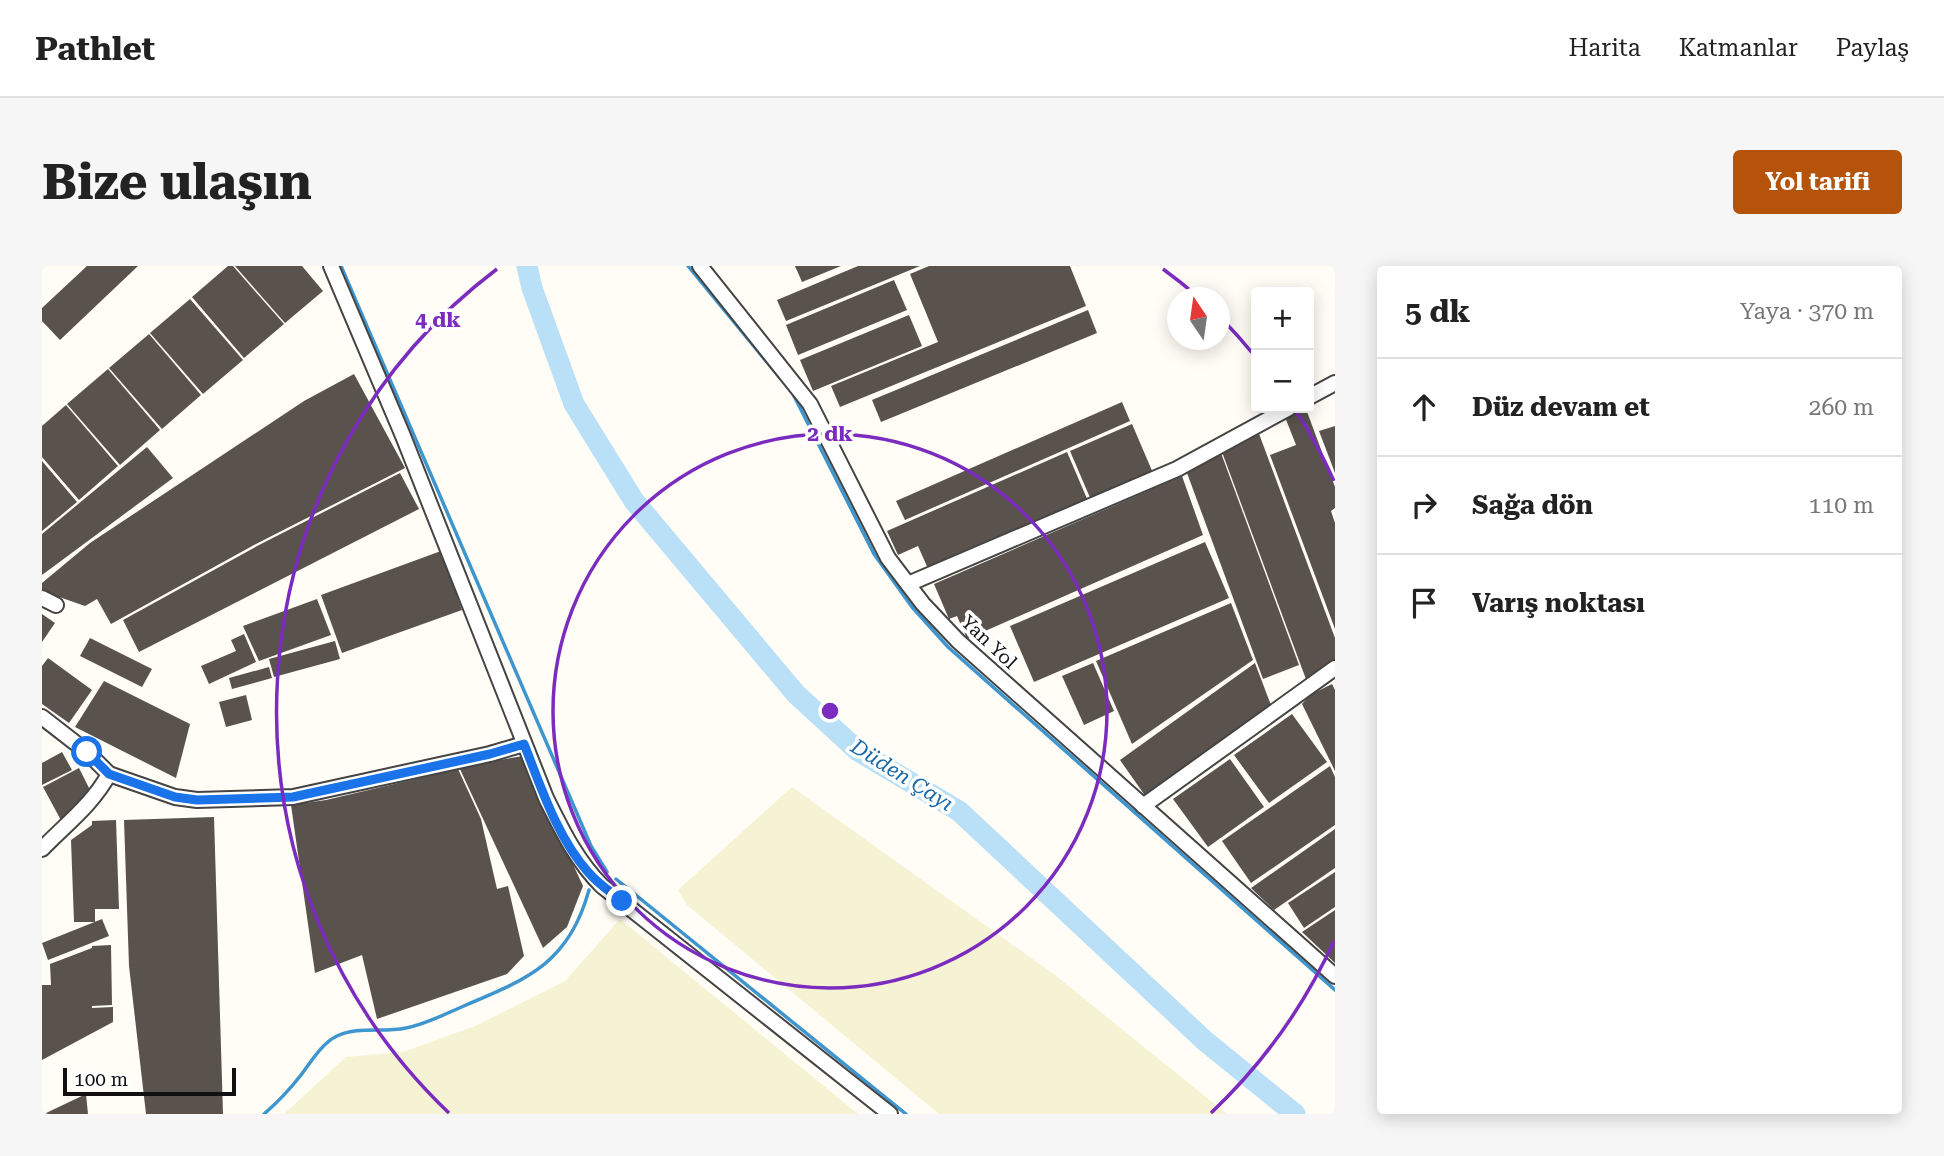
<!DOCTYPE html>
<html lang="tr">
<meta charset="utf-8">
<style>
:root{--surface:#fff;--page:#f6f6f6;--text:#222;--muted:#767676;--line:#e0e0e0;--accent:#b45309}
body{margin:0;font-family:"Roboto Serif",serif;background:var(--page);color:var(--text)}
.controls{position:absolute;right:21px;top:21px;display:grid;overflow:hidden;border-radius:7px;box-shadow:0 4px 18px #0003}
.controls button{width:63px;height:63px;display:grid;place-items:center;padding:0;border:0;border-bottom:2px solid var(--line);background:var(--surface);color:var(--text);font:35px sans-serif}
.compass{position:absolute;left:1125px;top:21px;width:63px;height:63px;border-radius:50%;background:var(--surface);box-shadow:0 4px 18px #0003;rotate:347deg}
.scale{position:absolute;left:21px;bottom:18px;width:173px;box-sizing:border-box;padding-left:7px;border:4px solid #111;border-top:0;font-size:19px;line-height:24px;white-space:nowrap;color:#111;-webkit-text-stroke:5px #fff;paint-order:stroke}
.stop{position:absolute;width:21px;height:21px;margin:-16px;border:5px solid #1a73e8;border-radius:50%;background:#fff}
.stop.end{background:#1a73e8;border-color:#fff;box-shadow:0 2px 7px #0008}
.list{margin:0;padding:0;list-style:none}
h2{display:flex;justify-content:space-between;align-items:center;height:91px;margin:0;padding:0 28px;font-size:30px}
h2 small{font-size:23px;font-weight:400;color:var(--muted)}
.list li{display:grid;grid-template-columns:46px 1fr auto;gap:21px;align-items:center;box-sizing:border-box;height:98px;padding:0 28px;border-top:2px solid var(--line)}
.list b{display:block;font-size:26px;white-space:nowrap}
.list em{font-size:23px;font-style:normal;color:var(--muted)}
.icon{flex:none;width:38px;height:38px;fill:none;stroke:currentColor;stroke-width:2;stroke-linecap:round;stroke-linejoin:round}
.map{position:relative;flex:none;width:1293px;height:848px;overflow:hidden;border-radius:7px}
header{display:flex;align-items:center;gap:42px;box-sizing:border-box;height:98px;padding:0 35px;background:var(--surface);border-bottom:2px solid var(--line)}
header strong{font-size:33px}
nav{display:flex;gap:38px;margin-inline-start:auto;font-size:24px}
.intro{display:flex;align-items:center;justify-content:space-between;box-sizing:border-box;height:168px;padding:0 42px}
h1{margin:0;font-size:49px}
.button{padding:18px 32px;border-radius:7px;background:var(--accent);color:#fff;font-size:24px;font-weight:700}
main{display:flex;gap:42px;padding:0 42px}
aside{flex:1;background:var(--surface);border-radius:7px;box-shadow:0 4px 18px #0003}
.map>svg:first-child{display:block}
</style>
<header>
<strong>Pathlet</strong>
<nav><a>Harita</a><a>Katmanlar</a><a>Paylaş</a></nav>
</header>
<div class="intro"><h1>Bize ulaşın</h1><a class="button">Yol tarifi</a></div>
<main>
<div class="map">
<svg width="1293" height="848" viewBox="0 0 1293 848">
<rect width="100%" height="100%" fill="#fffdf5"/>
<g fill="#f6f3d4">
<path d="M750 521 1013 709 1185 848H897L645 639 636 624Z"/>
<path d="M578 653 816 848H242L304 791 361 786 433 760 523 715Z"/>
</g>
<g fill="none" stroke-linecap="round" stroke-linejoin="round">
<g stroke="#3f96cf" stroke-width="3.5">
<path d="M299 0 549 580 565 606"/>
<path d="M646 0 738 112"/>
<path d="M750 126 832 288 870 341 906 381 1293 724"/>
<path d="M574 613 864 848"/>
<path d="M222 848C236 836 248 823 259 809 269 796 280 777 295 770 317 760 341 767 364 762 385 758 405 747 424 739 488 712 527 696 547 624"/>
</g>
<path stroke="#b9e0f7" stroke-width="21" d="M485 0 490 22 532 138 592 235 754 428 816 485 917 545 1163 775 1253 848"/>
</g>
<g fill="#5a524d">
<path d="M45 0H96L18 74 0 55V42Z"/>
<path d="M186 0H191L242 58 202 92 150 31Z"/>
<path d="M193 0H260L281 25 243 57Z"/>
<path d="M753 0H799L760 16Z"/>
<path d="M816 0H878L744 55 735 34Z"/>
<path d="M887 0H1028L1044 40 798 141 789 120 896 76 868 8Z"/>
<path d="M852 14 865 44 756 89 744 59Z"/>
<path d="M148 33 201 94 161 128 108 67Z"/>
<path d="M1046 44 1055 67 839 156 830 134Z"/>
<path d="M867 49 880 80 771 125 758 94Z"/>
<path d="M107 68 159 129 120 163 67 102Z"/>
<path d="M66 103 118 164 78 199 25 138Z"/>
<path d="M312 108 363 202 212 279 69 358 55 333 43 340 0 325V317L48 277 262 135Z"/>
<path d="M1080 136 1088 155 863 254 854 235Z"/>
<path d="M24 139 76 200 37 234 0 191V160Z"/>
<path d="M1264 143 1293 221V242L1289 245 1293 257V363L1228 189 1254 179 1243 151Z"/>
<path d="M1090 158 1111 207 1049 234 1028 185Z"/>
<path d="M1293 160V207L1277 165Z"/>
<path d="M1216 165 1293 372V395L1265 416 1180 186Z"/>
<path d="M105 181 131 212 0 309V268Z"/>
<path d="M1025 186 1046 235 887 305 876 280 856 289 845 265Z"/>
<path d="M1179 187 1257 399 1221 413 1145 207Z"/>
<path d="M0 195 35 236 0 265Z"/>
<path d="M358 207 377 243 97 386 81 354 219 278Z"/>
<path d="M1140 210 1161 269 925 373 915 350 907 353 892 318Z"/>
<path d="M1163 276 1187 332 992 416 968 360Z"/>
<path d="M399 285 420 344 300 387 279 329Z"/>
<path d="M275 333 289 369 217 395 201 360Z"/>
<path d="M1189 337 1211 394 1090 478 1054 395Z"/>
<path d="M0 348 13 357 0 376Z"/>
<path d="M202 368 214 396 167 418 159 400 194 385 189 374Z"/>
<path d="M48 372 110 403 100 421 38 390Z"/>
<path d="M293 375 298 393 232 411 227 393Z"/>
<path d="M6 392 50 424 27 457 0 438V400Z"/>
<path d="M1051 397 1072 445 1042 459 1020 410Z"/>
<path d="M1213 397 1230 442 1104 531 1078 494Z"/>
<path d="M227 401 230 412 190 423 187 412Z"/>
<path d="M62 415 148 458 134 512 33 461Z"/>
<path d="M1290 418 1293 424V505L1260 438 1268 429Z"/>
<path d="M204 429 210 454 184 461 177 436Z"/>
<path d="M1250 448 1285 496 1227 537 1192 489Z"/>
<path d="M20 486 30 504 0 519V497Z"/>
<path d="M481 490 541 620 525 661 501 682 417 501Z"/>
<path d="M1188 493 1222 541 1166 581 1131 533Z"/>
<path d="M1288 500 1293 511V559L1209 617 1180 575Z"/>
<path d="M37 502 51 530 21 558 1 521Z"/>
<path d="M416 503 439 553 455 623 466 620 482 690 465 708 335 753 320 689 273 707 249 539 284 534Z"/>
<path d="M172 551 181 848H104L87 700 82 554Z"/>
<path d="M74 554 77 643H53V656H32L29 574 50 559V555Z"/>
<path d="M1293 563V602L1232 644 1209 622Z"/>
<path d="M1293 606V641L1262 662 1246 637Z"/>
<path d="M1293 644V697L1260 666Z"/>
<path d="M60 653 67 670 6 694 0 677Z"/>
<path d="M69 679 70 739 50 740V742L71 741V756L0 794V719H9L8 698 50 682V680Z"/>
<path d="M44 828 46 848H2Z"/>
</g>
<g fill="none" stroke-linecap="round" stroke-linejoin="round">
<defs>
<g id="minor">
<path d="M289 0 361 170 504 532C520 564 534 594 560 620L848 848"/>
<path d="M658 0 768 138 846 292 881 338 916 375 1293 710"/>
<path d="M1267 131 1293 117"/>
<path d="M866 318 1135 203 1247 142"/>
<path d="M0 332 14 339"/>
<path d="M0 451 45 486 67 508 133 531 155 534 251 531 448 488 482 478"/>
<path d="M1101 540 1293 402"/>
<path d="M0 583C24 558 50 539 67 508"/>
</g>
</defs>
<use href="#minor" stroke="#444" stroke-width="18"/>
<use href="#minor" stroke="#fff" stroke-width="14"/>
</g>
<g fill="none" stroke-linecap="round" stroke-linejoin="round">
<path stroke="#1a73e8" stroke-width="9" d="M45 486 67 508 133 531 155 534 251 531 448 488 482 478C499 521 515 571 546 606 556 618 569 626 580 635"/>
</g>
<g fill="none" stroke="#7b2cbf" stroke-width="3.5">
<circle cx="788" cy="445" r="277"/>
<path d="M1292 675A554 554 0 0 1 1169 847M407 847A554 554 0 0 1 455 3M1121 3A554 554 0 0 1 1155 30M1180 53A554 554 0 0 1 1212 89M1253 143A554 554 0 0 1 1292 215"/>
</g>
<g text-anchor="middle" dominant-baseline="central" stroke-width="7" stroke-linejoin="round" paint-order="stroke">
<g font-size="19" fill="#111" stroke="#fff">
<text transform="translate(947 376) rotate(43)">Yan Yol</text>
</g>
<g font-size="21" font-style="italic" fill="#1768a6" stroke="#fff">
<text transform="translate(860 509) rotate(32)">Düden Çayı</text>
</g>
</g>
<circle cx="788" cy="445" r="10" fill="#7b2cbf" stroke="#fff" stroke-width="3.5"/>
<g font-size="21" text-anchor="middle" font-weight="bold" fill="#7b2cbf" stroke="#fff" stroke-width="7" stroke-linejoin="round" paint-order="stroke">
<text x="396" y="61">4 dk</text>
<text x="788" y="175">2 dk</text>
</g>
</svg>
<div class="controls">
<button>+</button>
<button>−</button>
</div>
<svg class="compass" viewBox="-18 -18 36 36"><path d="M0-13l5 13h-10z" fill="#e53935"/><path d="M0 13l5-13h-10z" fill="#767676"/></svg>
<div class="scale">100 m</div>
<div class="stop" style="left:45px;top:486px"></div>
<div class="stop end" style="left:580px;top:635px"></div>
</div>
<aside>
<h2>5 dk<small>Yaya · 370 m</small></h2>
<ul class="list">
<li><svg class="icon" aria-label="ahead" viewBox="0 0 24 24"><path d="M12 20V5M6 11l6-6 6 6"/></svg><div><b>Düz devam et</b></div><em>260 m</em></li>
<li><svg class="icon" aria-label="right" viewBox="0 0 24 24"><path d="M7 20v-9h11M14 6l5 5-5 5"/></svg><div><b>Sağa dön</b></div><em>110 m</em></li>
<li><svg class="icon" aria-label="arrive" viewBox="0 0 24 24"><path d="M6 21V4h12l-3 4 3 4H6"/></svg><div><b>Varış noktası</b></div></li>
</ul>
</aside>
</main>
